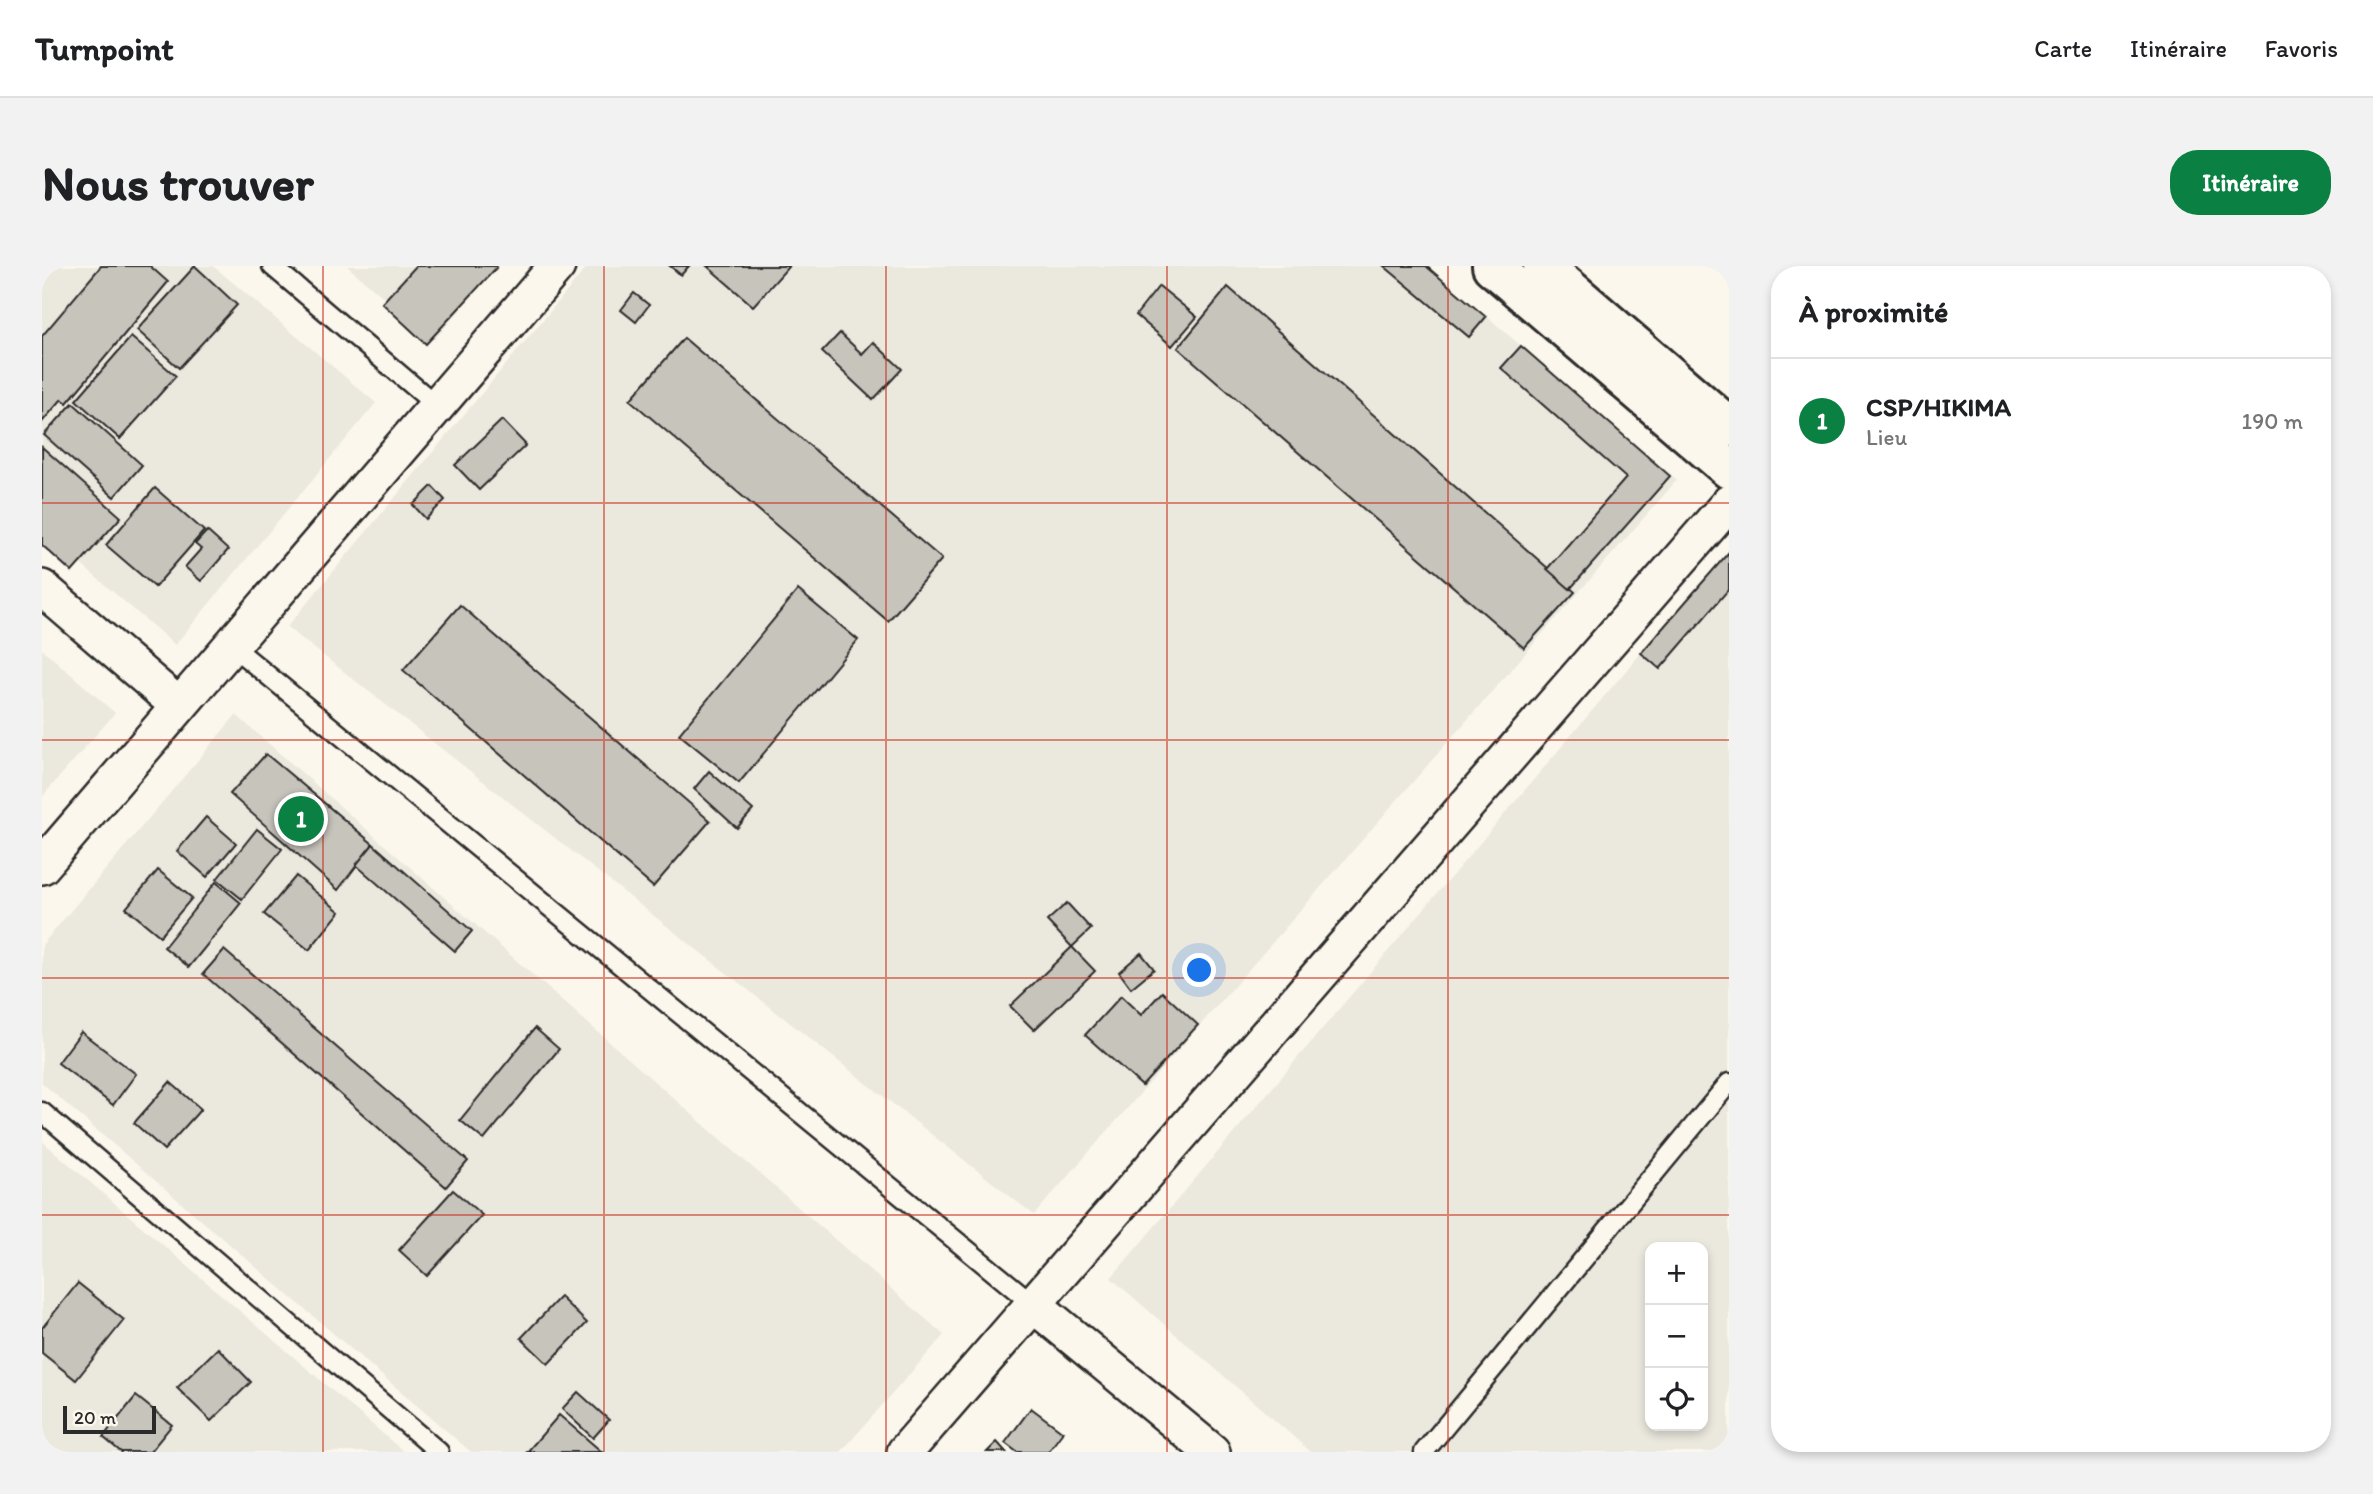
<!DOCTYPE html>
<html lang="fr">
<meta charset="utf-8">
<style>
:root{--surface:#fff;--page:#f2f2f2;--text:#202124;--muted:#757577;--line:#e0e0e0;--accent:#0b8043}
body{margin:0;font-family:Itim,sans-serif;background:var(--page);color:var(--text)}
.controls{position:absolute;right:21px;bottom:21px;display:grid;overflow:hidden;border-radius:14px;box-shadow:0 4px 10px #0003}
.controls button{width:63px;height:63px;display:grid;place-items:center;padding:0;border:0;border-bottom:2px solid var(--line);background:var(--surface);color:var(--text);font:35px sans-serif}
.scale{position:absolute;left:21px;bottom:18px;width:93px;box-sizing:border-box;padding-left:7px;border:4px solid #2b2b2b;border-top:0;font-size:19px;line-height:24px;white-space:nowrap;color:#2b2b2b;-webkit-text-stroke:5px #fbf7ec;paint-order:stroke}
.you{position:absolute;left:1158px;top:705px;width:24px;height:24px;margin:-18px;border:5px solid #fff;border-radius:50%;background:#1a73e8;box-shadow:0 0 0 10px #1a73e833}
.badge{display:grid;place-items:center;width:46px;height:46px;border-radius:50%;background:var(--accent);color:#fff;font-size:23px;font-weight:700}
.pin{position:absolute;translate:-50% -50%;border:4px solid #fff;box-shadow:0 2px 7px #0006}
.list{margin:0;padding:0;list-style:none}
h2{display:flex;justify-content:space-between;align-items:center;height:91px;margin:0;padding:0 28px;font-size:30px}
h2 small{font-size:23px;font-weight:400;color:var(--muted)}
.list li{display:grid;grid-template-columns:46px 1fr auto;gap:21px;align-items:center;box-sizing:border-box;height:126px;padding:0 28px;border-top:2px solid var(--line)}
.list b{display:block;font-size:26px;white-space:nowrap}
.list p{margin:0;font-size:23px;white-space:nowrap;color:var(--muted)}
.list em{font-size:23px;font-style:normal;color:var(--muted)}
.icon{flex:none;width:38px;height:38px;fill:none;stroke:currentColor;stroke-width:2;stroke-linecap:round;stroke-linejoin:round}
.map{position:relative;flex:none;width:1687px;height:1186px;overflow:hidden;border-radius:28px}
header{display:flex;align-items:center;gap:42px;box-sizing:border-box;height:98px;padding:0 35px;background:var(--surface);border-bottom:2px solid var(--line)}
header strong{font-size:33px}
nav{display:flex;gap:38px;margin-inline-start:auto;font-size:24px}
.intro{display:flex;align-items:center;justify-content:space-between;box-sizing:border-box;height:168px;padding:0 42px}
h1{margin:0;font-size:49px}
.button{padding:18px 32px;border-radius:28px;background:var(--accent);color:#fff;font-size:24px;font-weight:700}
main{display:flex;gap:42px;padding:0 42px}
aside{flex:1;background:var(--surface);border-radius:28px;box-shadow:0 4px 10px #0003}
.map>svg:first-child{display:block}
</style>
<header>
<strong>Turnpoint</strong>
<nav><a>Carte</a><a>Itinéraire</a><a>Favoris</a></nav>
</header>
<div class="intro"><h1>Nous trouver</h1><a class="button">Itinéraire</a></div>
<main>
<div class="map">
<svg width="1687" height="1186" viewBox="0 0 1687 1186">
<rect width="100%" height="100%" fill="#fbf7ec"/>
<filter id="ink" filterUnits="userSpaceOnUse"><feTurbulence type="fractalNoise" baseFrequency=".0143" numOctaves="2"/><feDisplacementMap in="SourceGraphic" scale="14" xChannelSelector="R" yChannelSelector="G"/><feConvolveMatrix kernelMatrix="1 2 1 2 8 2 1 2 1" color-interpolation-filters="sRGB"/></filter>
<g filter="url(#ink)">
<g fill="#ebe8de" fill-rule="evenodd">
<path d="M0 0H171L334 137 133 379 0 265Z"/>
<path d="M305 0H456L392 74Z"/>
<path d="M546 0H1386L1635 214 992 949 245 361Z"/>
<path d="M1687 286V1186H1269L1069 1012 1599 387ZM1608 981H1661V1160H1608Z"/>
<path d="M0 383 73 447 0 531Z"/>
<path d="M194 449 902 1069 799 1186H429L0 817V679Z"/>
<path d="M0 875 362 1186H0Z"/>
</g>
<g fill="#c7c4bc" stroke="#2b2b2b" stroke-width="2">
<path d="M59 0H108L126 16 25 137 20 133 0 156V70Z"/>
<path d="M153 0 195 39 137 102 95 64Z"/>
<path d="M374 0H454L455 1 384 78 340 37Z"/>
<path d="M628 0H647L639 9Z"/>
<path d="M665 0H747L711 40Z"/>
<path d="M1342 0H1384L1444 51 1427 71Z"/>
<path d="M1117 20 1155 51 1130 80 1094 49Z"/>
<path d="M1186 21 1533 326 1482 382 1136 82Z"/>
<path d="M592 27 607 39 594 56 579 44Z"/>
<path d="M798 67 820 88 831 76 860 103 831 134 780 86Z"/>
<path d="M89 71 134 110 78 173 34 134Z"/>
<path d="M642 72 900 293 846 355 588 134Z"/>
<path d="M1479 80 1628 210 1528 323 1505 303 1584 212 1459 102Z"/>
<path d="M31 137 100 199 72 231 2 169Z"/>
<path d="M460 154 484 179 437 224 413 199Z"/>
<path d="M0 181 79 251 30 306 0 279Z"/>
<path d="M390 220 403 234 384 253 371 239Z"/>
<path d="M113 222 162 265 113 321 64 279Z"/>
<path d="M165 265 186 284 159 315 143 301 159 283 153 278Z"/>
<path d="M1687 286V323L1618 403 1599 387Z"/>
<path d="M756 324 816 374 697 517 637 468Z"/>
<path d="M418 339 668 555 611 621 361 404Z"/>
<path d="M224 488 331 578 296 624 188 528Z"/>
<path d="M667 505 711 544 695 562 652 523Z"/>
<path d="M164 551 194 577 165 611 135 585Z"/>
<path d="M215 563 240 583 200 633 175 613Z"/>
<path d="M331 578 430 665 413 685 314 599Z"/>
<path d="M116 604 150 632 118 670 84 642Z"/>
<path d="M254 610 298 646 267 684 222 648Z"/>
<path d="M174 616 199 637 147 701 122 681Z"/>
<path d="M1025 637 1049 663 1030 681 1005 655Z"/>
<path d="M1030 681 1053 705 992 764 968 740Z"/>
<path d="M182 684 426 895 404 921 161 708Z"/>
<path d="M1099 687 1112 703 1089 722 1077 706Z"/>
<path d="M1120 726 1156 759 1100 820 1043 769 1079 730 1099 749Z"/>
<path d="M493 762 517 783 442 874 418 854Z"/>
<path d="M39 766 94 808 71 839 16 797Z"/>
<path d="M128 816 159 843 122 884 92 857Z"/>
<path d="M411 924 440 949 385 1010 357 984Z"/>
<path d="M36 1017 82 1054 34 1114 0 1087V1062Z"/>
<path d="M518 1031 545 1057 506 1098 479 1072Z"/>
<path d="M176 1082 209 1116 169 1155 135 1122Z"/>
<path d="M536 1126 567 1154 551 1172 520 1143Z"/>
<path d="M94 1130 130 1159 108 1186H79L61 1171Z"/>
<path d="M989 1142 1021 1166 1006 1186H975L963 1177Z"/>
<path d="M517 1149 560 1186H485Z"/>
<path d="M955 1176 964 1186H945Z"/>
</g>
<g fill="none" stroke-linecap="round" stroke-linejoin="round">
<defs>
<g id="lane">
<path d="M230 0 395 140"/>
<path d="M189 379 991 1038"/>
<path d="M0 846 397 1186"/>
<path d="M1382 1186 1687 817"/>
</g>
<g id="street">
<path d="M0 322 137 440"/>
<path d="M0 600 515 0"/>
<path d="M991 1038 1170 1186"/>
<path d="M863 1186 1687 237"/>
</g>
<g id="highway">
<path d="M1450 0 1687 203"/>
<path d="M1501 0 1687 161"/>
</g>
</defs>
<use href="#lane" stroke="#2b2b2b" stroke-width="23"/>
<use href="#street" stroke="#2b2b2b" stroke-width="40"/>
<use href="#highway" stroke="#2b2b2b" stroke-width="44"/>
<use href="#lane" stroke="#fbf7ec" stroke-width="18"/>
<use href="#street" stroke="#fbf7ec" stroke-width="35"/>
<use href="#highway" stroke="#fbf7ec" stroke-width="38"/>
</g>
</g>
<path fill="none" stroke="#c8321e" stroke-width="2" stroke-opacity="0.55" d="M281 0V1186M562 0V1186M844 0V1186M1125 0V1186M1406 0V1186M0 237H1687M0 474H1687M0 712H1687M0 949H1687"/>
</svg>
<div class="controls">
<button>+</button>
<button>−</button>
<button><svg class="icon" aria-label="locate" viewBox="0 0 24 24"><circle cx="12" cy="12" r="6"/><path d="M12 2v4M12 18v4M2 12h4M18 12h4"/></svg></button>
</div>
<div class="scale">20 m</div>
<div class="you"></div>
<div class="pin badge" style="left:259px;top:553px">1</div>
</div>
<aside>
<h2>À proximité<small></small></h2>
<ul class="list">
<li><span class="badge">1</span><div><b>CSP/HIKIMA</b><p>Lieu</p></div><em>190 m</em></li>
</ul>
</aside>
</main>
